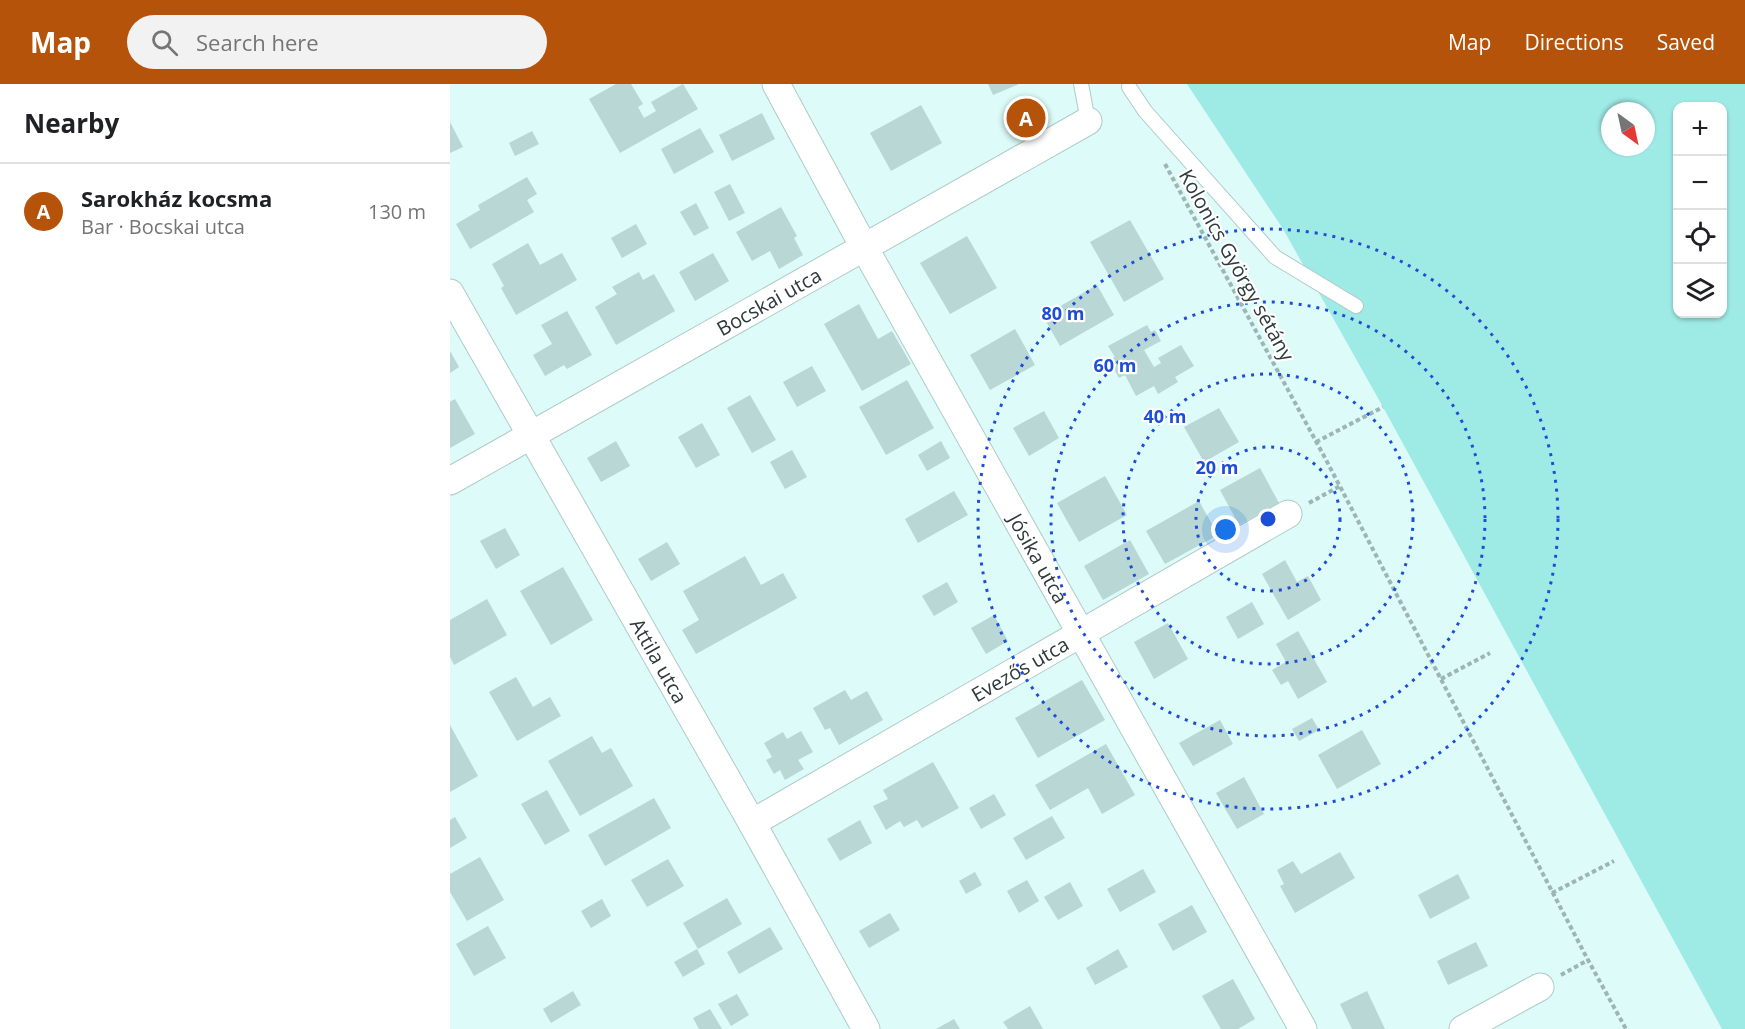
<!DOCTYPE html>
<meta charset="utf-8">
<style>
:root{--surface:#fff;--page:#f2f2f2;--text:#202124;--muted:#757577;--line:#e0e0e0;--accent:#b45309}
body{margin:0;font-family:"Open Sans",sans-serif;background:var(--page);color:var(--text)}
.controls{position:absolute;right:18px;top:18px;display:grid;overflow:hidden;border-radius:12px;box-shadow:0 2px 4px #0004}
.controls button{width:54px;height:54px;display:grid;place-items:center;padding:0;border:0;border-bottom:2px solid var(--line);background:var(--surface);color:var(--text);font:30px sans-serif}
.compass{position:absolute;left:1151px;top:18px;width:54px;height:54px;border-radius:50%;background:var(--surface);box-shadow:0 2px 4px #0004;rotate:147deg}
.you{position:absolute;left:776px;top:446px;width:21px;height:21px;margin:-15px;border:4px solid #fff;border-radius:50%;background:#1a73e8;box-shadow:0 0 0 9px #1a73e833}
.badge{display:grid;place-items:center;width:39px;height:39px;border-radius:50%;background:var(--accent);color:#fff;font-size:20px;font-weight:700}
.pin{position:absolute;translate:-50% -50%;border:3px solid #fff;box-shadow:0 2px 6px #0006}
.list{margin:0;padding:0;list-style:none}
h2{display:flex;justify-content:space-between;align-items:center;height:78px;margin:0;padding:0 24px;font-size:26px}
h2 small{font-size:20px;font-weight:400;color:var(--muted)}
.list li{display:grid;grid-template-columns:39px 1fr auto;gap:18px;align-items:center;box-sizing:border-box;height:96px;padding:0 24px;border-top:2px solid var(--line)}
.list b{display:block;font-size:22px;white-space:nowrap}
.list p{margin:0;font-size:20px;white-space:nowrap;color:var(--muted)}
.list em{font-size:20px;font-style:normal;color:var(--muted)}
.icon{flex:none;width:33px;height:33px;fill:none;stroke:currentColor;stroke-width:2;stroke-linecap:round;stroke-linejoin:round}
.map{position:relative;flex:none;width:1295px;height:945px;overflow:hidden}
header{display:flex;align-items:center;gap:36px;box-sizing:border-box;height:84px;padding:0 30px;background:var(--accent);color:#fff}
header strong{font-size:28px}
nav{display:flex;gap:33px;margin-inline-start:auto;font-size:21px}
.search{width:420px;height:54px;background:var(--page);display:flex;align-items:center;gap:15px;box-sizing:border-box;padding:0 21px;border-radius:33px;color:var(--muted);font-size:22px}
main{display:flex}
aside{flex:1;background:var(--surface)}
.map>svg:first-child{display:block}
</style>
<header>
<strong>Map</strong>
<div class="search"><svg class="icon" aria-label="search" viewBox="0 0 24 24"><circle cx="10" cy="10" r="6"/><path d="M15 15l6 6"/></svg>Search here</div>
<nav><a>Map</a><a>Directions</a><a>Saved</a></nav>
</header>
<main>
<aside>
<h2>Nearby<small></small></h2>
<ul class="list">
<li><span class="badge">A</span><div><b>Sarokház kocsma</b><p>Bar · Bocskai utca</p></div><em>130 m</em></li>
</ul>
</aside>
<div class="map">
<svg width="1295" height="945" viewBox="0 0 1295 945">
<rect width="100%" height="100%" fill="#ddfbf8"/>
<path fill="#9eeae5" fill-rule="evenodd" d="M737 0H1295V945H1272L933 323 833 145ZM1228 22H1272V230H1228ZM1160 27H1196V63H1160Z"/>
<g fill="#b9d7d4">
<path d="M166 0H181L193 20 188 23 194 34 206 27 201 18 233 0 248 25 170 69 139 15Z"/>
<path d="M538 0H569L543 11Z"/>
<path d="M471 21 492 59 441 87 420 49Z"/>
<path d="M312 29 325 55 282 77 269 51Z"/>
<path d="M0 38 13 63 0 69Z"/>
<path d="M250 44 264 68 224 90 211 65Z"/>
<path d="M82 47 89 60 65 72 59 59Z"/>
<path d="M77 93 87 110 77 116 84 128 20 165 6 140 30 126 28 121Z"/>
<path d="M280 100 295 129 279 137 264 108Z"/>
<path d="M246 119 259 144 244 152 230 128Z"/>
<path d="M331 123 347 152 344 154 353 171 329 185 320 167 302 177 286 148Z"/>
<path d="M680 136 714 195 674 218 640 158Z"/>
<path d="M186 140 197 160 172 174 161 154Z"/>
<path d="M517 152 547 204 500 230 470 179Z"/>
<path d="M78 159 90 181 112 169 127 196 66 231 51 204 54 202 42 180Z"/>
<path d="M263 169 279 197 245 217 229 188Z"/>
<path d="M189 188 193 196 204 190 225 227 166 261 145 223 167 210 162 203Z"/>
<path d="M647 201 664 231 610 262 593 232Z"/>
<path d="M409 220 428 255 442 247 461 280 412 307 374 240Z"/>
<path d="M117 227 142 271 117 285 114 281 95 292 83 271 102 260 91 241Z"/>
<path d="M697 241 701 248 705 246 711 257 694 266 704 283 711 279 708 274 731 261 744 282 725 293 728 298 708 310 704 302 686 312 675 291 669 294 659 276 665 273 658 262Z"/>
<path d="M565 245 585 281 540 306 520 271Z"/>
<path d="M0 267 9 283 0 289Z"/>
<path d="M362 282 376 307 347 323 333 298Z"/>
<path d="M457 296 484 344 436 371 409 323Z"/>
<path d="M300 311 326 356 302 369 277 324Z"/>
<path d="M5 315 25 350 0 364V318Z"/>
<path d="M769 324 789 358 754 378 734 343Z"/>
<path d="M594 327 609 354 579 372 563 344Z"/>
<path d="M252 339 270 371 246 384 228 353Z"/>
<path d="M166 357 180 382 151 398 137 374Z"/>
<path d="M491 357 500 374 477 387 468 371Z"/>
<path d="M342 366 357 393 335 405 320 378Z"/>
<path d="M810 384 829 419 789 441 770 406Z"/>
<path d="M655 392 677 431 629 458 607 419Z"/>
<path d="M504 407 518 431 468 459 455 435Z"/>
<path d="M749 417 768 451 715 480 696 447Z"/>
<path d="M55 444 70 471 46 485 30 457Z"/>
<path d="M680 456 699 490 653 516 634 482Z"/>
<path d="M217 458 230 480 201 497 188 475Z"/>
<path d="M295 472 311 501 333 489 347 514 246 570 232 546 249 536 233 507Z"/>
<path d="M835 476 847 498 858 492 871 516 838 536 812 490Z"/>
<path d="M113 483 143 536 101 561 70 507Z"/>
<path d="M497 498 508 518 484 532 472 512Z"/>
<path d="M37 515 57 551 4 581 0 573V536Z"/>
<path d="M802 518 814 540 788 555 776 533Z"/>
<path d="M544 531 558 557 536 570 521 544Z"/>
<path d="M718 539 738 575 704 595 684 558Z"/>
<path d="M848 547 877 598 848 615 838 597 831 601 822 586 836 578 826 560Z"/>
<path d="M66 593 83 623 100 613 111 632 67 657 39 608Z"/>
<path d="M632 596 655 636 588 674 565 634Z"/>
<path d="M395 606 401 616 417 607 433 636 389 661 380 644 375 646 363 624Z"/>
<path d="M862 634 869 646 849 657 842 645Z"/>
<path d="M770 636 783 660 743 682 729 659Z"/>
<path d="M0 641 28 692 0 708Z"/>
<path d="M912 646 931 680 887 705 868 671Z"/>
<path d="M351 647 363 668 348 676 354 685 335 696 330 686 324 690 316 676 322 673 314 659 333 648 337 655Z"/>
<path d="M142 652 152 669 161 664 183 702 130 732 98 677Z"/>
<path d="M656 660 685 711 652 730 638 704 600 726 585 701Z"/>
<path d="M483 678 509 724 472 744 467 736 454 743 450 737 436 746 423 722 438 715 433 706Z"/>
<path d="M794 693 814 730 787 745 766 709Z"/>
<path d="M97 706 120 747 95 761 71 720Z"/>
<path d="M544 710 556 731 531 745 519 724Z"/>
<path d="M204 714 221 744 155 782 138 751Z"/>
<path d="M602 732 615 754 576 776 563 754Z"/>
<path d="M5 733 17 754 0 764V736Z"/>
<path d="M410 736 422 759 390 777 377 755Z"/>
<path d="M890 768 905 794 845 829 830 802 834 800 827 786 843 777 851 790Z"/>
<path d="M30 773 54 816 17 837 0 808V790Z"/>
<path d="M218 775 234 802 197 823 181 796Z"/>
<path d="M693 785 706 808 670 828 657 805Z"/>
<path d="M525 788 532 801 516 810 509 797Z"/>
<path d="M1008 790 1020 814 980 835 968 811Z"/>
<path d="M577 796 589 817 569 829 557 807Z"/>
<path d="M620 798 633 822 608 836 594 813Z"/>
<path d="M277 814 292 840 248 865 233 839Z"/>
<path d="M152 815 161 832 141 844 131 827Z"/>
<path d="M742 821 757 848 723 867 708 840Z"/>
<path d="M440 829 450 846 419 864 409 847Z"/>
<path d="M38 842 56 874 24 892 6 860Z"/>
<path d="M320 843 333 865 289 890 277 868Z"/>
<path d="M1026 858 1038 882 998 901 987 877Z"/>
<path d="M247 865 255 880 233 893 224 878Z"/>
<path d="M668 865 678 883 645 901 636 884Z"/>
<path d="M783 895 805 935 788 945H771L752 912Z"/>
<path d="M123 907 131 921 101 939 93 925Z"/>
<path d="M917 907 935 945H902L890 920Z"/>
<path d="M287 910 299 931 281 942 268 920Z"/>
<path d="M580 922 593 945H558L553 938Z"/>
<path d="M260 925 272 945H249L243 934Z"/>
<path d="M504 935 510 945H486Z"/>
</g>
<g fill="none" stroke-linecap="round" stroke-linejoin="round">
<defs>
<g id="lane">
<path d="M631 0 638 37"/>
<path d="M679 3 695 27 825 173 906 222"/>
</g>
<g id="street">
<path id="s1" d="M326 0 414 163 853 945"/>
<path id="s2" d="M0 209 302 739 416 945"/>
<path id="s3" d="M0 397 638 37"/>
<path id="s4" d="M302 739 838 430"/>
<path d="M1013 945 1090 903"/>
</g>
</defs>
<use href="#lane" stroke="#aecbc9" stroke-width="16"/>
<use href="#street" stroke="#aecbc9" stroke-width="29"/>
<g stroke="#9db5b3" stroke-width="4" stroke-dasharray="4.5 3" stroke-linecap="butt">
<path d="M715 80 874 372 1138 876 1176 945"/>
<path d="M866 358 933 323"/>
<path d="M859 419 890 402"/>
<path d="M991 595 1040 569"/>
<path d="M1102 809 1164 777"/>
<path d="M1111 891 1138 876"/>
</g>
<use href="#lane" stroke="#fff" stroke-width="14"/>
<use href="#street" stroke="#fff" stroke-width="27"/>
</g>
<g fill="none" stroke="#1d4ed8" stroke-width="3" stroke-dasharray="3 6">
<circle cx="818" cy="435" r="72"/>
<circle cx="818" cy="435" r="145"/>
<circle cx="818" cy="435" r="217"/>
<circle cx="818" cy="435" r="290"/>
</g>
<g text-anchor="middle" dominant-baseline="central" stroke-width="4.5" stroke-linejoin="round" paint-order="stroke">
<g font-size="20" fill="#2e3a39" stroke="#fff">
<text transform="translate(787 181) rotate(61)">Kolonics György sétány</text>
<text stroke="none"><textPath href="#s3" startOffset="366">Bocskai utca</textPath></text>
<text stroke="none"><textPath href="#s1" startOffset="542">Jósika utca</textPath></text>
<text stroke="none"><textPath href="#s2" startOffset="423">Attila utca</textPath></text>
<text stroke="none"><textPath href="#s4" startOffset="309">Evezős utca</textPath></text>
</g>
</g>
<circle cx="818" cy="435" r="9" fill="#1d4ed8" stroke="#fff" stroke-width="3"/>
<g font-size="18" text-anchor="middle" font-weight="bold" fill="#1d4ed8" stroke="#fff" stroke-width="4.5" stroke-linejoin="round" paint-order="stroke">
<text x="613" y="236">80 m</text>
<text x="665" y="288">60 m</text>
<text x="715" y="339">40 m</text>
<text x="767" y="390">20 m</text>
</g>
</svg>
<div class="controls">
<button>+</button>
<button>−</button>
<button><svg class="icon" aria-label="locate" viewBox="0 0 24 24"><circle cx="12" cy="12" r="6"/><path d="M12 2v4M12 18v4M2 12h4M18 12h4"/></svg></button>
<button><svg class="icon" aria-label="layers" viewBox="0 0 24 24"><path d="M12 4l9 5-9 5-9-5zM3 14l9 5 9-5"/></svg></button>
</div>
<svg class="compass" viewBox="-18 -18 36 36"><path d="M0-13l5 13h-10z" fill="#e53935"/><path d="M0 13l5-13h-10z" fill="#757577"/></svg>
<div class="you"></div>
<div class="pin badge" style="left:576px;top:34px">A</div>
</div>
</main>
